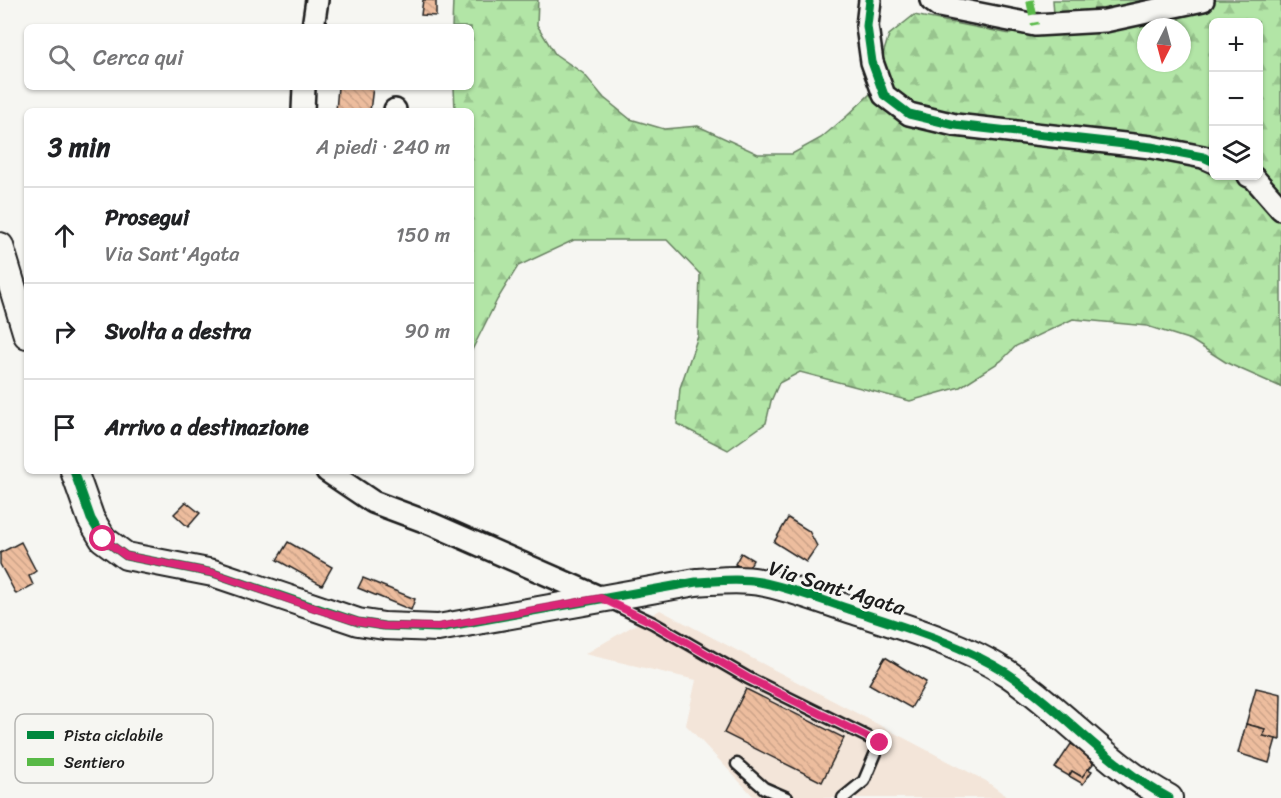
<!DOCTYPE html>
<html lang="it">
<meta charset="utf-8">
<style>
:root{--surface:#fff;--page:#f6f6f6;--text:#202124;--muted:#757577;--line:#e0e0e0}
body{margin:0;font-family:Sriracha,sans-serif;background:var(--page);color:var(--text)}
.controls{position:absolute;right:18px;top:18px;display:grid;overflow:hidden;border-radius:9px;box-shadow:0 2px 4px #0004}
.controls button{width:54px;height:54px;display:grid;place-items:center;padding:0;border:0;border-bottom:2px solid var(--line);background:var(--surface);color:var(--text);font:30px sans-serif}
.compass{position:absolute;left:1137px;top:18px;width:54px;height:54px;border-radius:50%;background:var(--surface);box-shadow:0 2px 4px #0004;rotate:186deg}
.stop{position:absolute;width:18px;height:18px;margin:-14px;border:4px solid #db2777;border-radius:50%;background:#fff}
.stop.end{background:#db2777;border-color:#fff;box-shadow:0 2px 6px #0008}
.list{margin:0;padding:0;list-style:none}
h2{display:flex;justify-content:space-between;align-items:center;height:78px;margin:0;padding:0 24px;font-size:26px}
h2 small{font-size:20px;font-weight:400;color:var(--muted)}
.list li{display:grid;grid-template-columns:39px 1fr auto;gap:18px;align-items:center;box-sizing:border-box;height:96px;padding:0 24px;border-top:2px solid var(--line)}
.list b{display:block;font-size:22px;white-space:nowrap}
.list p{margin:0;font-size:20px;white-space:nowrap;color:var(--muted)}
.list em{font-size:20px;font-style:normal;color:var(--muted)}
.icon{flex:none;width:33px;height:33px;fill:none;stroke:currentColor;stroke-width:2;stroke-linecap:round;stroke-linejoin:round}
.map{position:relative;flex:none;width:1281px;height:798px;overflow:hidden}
.search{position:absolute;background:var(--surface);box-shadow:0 2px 4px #0004;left:24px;top:24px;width:450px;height:66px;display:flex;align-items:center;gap:15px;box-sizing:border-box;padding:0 21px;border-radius:9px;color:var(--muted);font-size:22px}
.panel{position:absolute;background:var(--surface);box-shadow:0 2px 4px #0004;left:24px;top:108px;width:450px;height:366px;border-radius:9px}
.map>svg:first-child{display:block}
</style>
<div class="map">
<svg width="1281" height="798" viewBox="0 0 1281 798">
<defs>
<pattern id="forest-firs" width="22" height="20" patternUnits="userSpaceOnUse" patternTransform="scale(1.5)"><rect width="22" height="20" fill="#b2e5a6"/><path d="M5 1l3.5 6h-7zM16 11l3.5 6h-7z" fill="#98c48e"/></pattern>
<pattern id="building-back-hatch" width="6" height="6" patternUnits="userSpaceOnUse" patternTransform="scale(1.5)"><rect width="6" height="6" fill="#edbd9e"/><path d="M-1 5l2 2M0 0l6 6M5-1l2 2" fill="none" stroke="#cba288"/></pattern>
</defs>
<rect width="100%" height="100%" fill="#f6f6f2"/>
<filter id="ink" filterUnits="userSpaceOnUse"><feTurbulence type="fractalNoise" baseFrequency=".0167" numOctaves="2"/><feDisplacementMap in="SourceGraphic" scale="12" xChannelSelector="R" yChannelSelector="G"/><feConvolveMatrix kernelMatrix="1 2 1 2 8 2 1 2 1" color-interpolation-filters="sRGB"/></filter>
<g filter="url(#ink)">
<path fill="#f3e5d9" d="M660 610 986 781 1009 798H755L686 725 696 680 585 654Z"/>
<path fill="url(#forest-firs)" stroke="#678061" stroke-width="1.5" fill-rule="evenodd" d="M453 0H538L537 25 555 54 584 74 604 98 630 119 664 129 698 126 758 154H792L821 138 847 116 871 93 889 35 914 15 1010 34 1054 15 1053 0H1281V387L1227 363 1191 340 1147 326 1073 319 1016 346 1001 361 960 387 910 401 800 372 779 383 771 401 766 423 728 450 677 424 680 388 698 336 700 274 667 240H574L518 266 497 300 471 352V111H455L454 87H471V27H452ZM1214 22H1258V176H1214ZM1146 27H1182V63H1146Z"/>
<g fill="url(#building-back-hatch)" stroke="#1c1c1c" stroke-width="1.5">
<path d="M423 0H436V16L421 15Z"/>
<path d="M338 87H373L370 111H336Z"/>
<path d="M186 502 200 513 188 527 174 514Z"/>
<path d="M788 518 809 531 817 546 806 562 774 542Z"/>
<path d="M21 542 36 571 29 576 33 585 16 594 0 564V553Z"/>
<path d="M288 542 332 567 322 585 277 560Z"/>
<path d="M741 553 753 560 747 571 735 564Z"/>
<path d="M363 578 415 599 411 610 358 588Z"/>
<path d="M885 657 926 682 911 708 869 684Z"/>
<path d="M1256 688 1281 694 1280 740 1263 736 1265 729 1246 724Z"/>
<path d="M746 689 844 738 822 782 724 733Z"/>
<path d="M1246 724 1265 729 1263 736 1276 739 1269 763 1238 753Z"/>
<path d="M1071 744 1087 753 1093 764 1082 777 1072 771 1069 776 1055 768Z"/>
<path d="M1088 769 1092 771 1083 784 1069 776 1072 771 1082 777Z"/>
</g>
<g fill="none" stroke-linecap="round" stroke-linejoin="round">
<defs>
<g id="service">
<path d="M609 602 653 623 748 678 880 743 864 781 843 798"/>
<path d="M737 764 764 788 787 798"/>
</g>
<g id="minor">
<path d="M870 0 867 26 872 62 884 95 909 114 955 125 1151 147 1203 157 1214 162"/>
<path d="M931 0 939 6 1035 25 1105 21 1203 0"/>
<path d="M313 27 317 0"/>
<path d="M395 110V111"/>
<path d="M303 111 304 87"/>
<path d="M1249 176 1254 178 1281 209"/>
<path d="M327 471 373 502 432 524 601 598"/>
</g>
<g id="tertiary">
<path d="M0 246 27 335"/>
<path d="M74 471 91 519 103 539 126 556 213 573 358 622 384 626 438 628 696 582C717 581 739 578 760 582 792 588 824 601 855 611 907 628 961 644 1007 673 1064 711 1108 766 1169 798"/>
</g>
</defs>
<use href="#service" stroke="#1c1c1c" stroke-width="15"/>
<use href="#minor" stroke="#1c1c1c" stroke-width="26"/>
<use href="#tertiary" stroke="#1c1c1c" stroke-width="30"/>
<use href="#service" stroke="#f6f6f2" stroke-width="10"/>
<use href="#minor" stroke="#f6f6f2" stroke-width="21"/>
<use href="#tertiary" stroke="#f6f6f2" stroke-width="26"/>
<path stroke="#58b947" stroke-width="8" stroke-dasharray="15 8" stroke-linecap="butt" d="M1030 0 1035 25"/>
<defs>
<g id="cycleway">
<path d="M870 0 867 26 872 62 884 95 909 114 955 125 1151 147 1203 157 1214 162"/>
<path d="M74 471 91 519 103 539 126 556 213 573 358 622 384 626 438 628 696 582C717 581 739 578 760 582 792 588 824 601 855 611 907 628 961 644 1007 673 1064 711 1108 766 1169 798"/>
</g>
</defs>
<use href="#cycleway" stroke="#f6f6f2" stroke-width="13"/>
<use href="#cycleway" stroke="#00873e" stroke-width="9"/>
</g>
</g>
<g fill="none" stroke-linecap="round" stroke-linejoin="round" filter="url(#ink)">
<path stroke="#db2777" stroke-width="8" d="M103 539 126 556 213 573 320 610 358 622 384 626 438 627 601 598 653 623 748 678 880 743"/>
</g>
<g text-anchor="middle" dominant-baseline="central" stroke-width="5" stroke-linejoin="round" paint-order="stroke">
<g font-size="21" fill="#1c1c1c" stroke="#f6f6f2">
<text transform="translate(837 588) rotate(17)">Via Sant'Agata</text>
</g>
</g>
<rect x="15" y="714" width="198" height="69" rx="9" fill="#f6f6f2" stroke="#b5b5b2" stroke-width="1.5"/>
<rect x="27" y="731" width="27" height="8" fill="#00873e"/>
<rect x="27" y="758" width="27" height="8" fill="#58b947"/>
<g font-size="16" fill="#1c1c1c">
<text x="64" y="741">Pista ciclabile</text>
<text x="64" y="768">Sentiero</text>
</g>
</svg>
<div class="controls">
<button>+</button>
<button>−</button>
<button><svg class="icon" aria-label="layers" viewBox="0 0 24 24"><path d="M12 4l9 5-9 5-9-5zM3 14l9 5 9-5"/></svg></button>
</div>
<svg class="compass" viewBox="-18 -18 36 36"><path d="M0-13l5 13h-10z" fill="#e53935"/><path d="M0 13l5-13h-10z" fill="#757577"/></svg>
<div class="stop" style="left:103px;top:539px"></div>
<div class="stop end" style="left:880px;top:743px"></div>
<div class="search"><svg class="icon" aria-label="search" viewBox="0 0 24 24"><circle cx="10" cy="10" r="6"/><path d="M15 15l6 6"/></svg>Cerca qui</div>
<section class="panel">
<h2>3 min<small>A piedi · 240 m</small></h2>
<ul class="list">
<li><svg class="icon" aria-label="ahead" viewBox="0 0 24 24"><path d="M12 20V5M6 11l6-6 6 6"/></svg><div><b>Prosegui</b><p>Via Sant'Agata</p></div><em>150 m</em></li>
<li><svg class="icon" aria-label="right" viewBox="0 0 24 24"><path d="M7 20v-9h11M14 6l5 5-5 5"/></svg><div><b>Svolta a destra</b></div><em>90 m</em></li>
<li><svg class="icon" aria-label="arrive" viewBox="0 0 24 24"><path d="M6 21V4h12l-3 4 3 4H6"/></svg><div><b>Arrivo a destinazione</b></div></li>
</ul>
</section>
</div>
